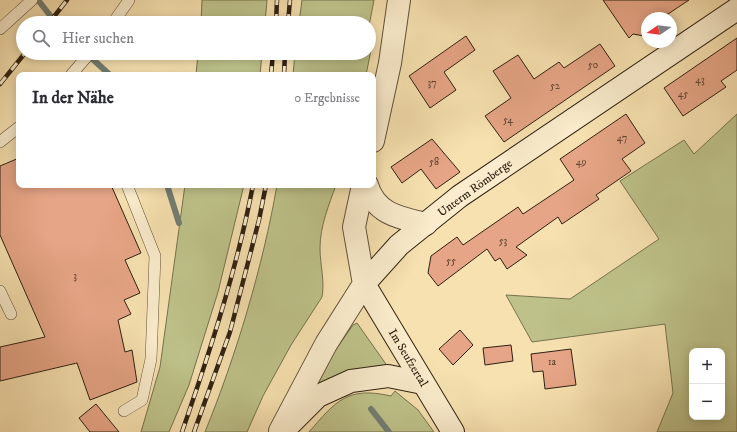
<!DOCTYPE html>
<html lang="de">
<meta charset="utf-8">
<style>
:root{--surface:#fff;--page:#f7f7f7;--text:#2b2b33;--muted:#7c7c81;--line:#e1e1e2}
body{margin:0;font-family:"IM FELL DW Pica",serif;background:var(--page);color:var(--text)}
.controls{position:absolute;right:12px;bottom:12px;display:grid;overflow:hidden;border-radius:8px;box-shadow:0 2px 10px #0003}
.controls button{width:36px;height:36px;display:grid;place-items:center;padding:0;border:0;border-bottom:1px solid var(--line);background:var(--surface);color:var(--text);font:20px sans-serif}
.compass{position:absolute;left:641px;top:12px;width:36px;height:36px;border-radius:50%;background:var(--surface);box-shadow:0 2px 10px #0003;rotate:257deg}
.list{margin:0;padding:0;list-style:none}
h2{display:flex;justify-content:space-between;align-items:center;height:52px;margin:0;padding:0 16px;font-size:17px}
h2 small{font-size:13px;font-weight:400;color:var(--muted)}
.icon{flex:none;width:22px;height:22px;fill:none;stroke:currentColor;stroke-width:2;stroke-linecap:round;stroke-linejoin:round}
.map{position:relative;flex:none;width:737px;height:432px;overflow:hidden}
.search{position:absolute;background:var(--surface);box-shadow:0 2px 10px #0003;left:16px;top:16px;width:360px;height:44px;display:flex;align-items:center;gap:10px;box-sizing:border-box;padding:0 14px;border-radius:22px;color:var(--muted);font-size:15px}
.panel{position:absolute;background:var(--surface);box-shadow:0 2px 10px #0003;left:16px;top:72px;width:360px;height:116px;border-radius:8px}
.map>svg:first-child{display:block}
</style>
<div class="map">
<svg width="737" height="432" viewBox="0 0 737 432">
<rect width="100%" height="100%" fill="#f7e1b0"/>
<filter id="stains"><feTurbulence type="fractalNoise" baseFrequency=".005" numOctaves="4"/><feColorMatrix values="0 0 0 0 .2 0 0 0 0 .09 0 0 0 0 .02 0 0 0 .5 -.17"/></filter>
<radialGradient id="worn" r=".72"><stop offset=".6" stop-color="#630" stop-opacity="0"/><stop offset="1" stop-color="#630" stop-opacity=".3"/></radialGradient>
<g fill="#bec28a" stroke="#76724e" fill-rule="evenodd">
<path d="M202 0H267L265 23H201Z"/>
<path d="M302 0H374L369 26V23H299Z"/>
<path d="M369 32 371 50 366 75H293L295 53H369Z"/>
<path d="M198 53H262L260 75H196Z"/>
<path d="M737 114V432H657L673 393 665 324 532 342 506 295 570 299 659 239 620 181 684 140 694 154ZM692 351H722V417H692Z"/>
<path d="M185 185H244L218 292 189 385 169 432H141L160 367Z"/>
<path d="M277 185H336C329 205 320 226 320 248 320 265 325 281 322 297L291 345 263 396 247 432H205C236 356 263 266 277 185Z"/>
<path d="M357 323 388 367C362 369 340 370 319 385L316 384 332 355 353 325Z"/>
<path d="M395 391 418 410 434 432H309C336 401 347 386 391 396Z"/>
</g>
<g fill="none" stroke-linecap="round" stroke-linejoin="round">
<g stroke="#727e73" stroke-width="6">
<path d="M38 0 56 23"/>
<path d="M86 53 110 75"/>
<path d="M167 185 179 223"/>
<path d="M371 409 389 432"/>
</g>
</g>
<g fill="#e6a586" stroke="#2f2111">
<path d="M603 0H689L662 18H647L644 36 633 34 629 38Z"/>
<path d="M466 36 475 50 444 72 456 90 430 108 409 76Z"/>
<path d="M737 38V70L721 81 726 87 683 116 664 88Z"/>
<path d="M600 44 615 66 504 142 485 116 511 98 493 71 518 55 534 79 559 62 564 68Z"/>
<path d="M626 114 645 143 622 159 631 171 596 195 599 199 562 224 558 217 516 247 527 255 507 269 500 258 495 261 487 249 438 286 428 273 431 256 457 237 463 245 518 207 523 214 574 180 560 159Z"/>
<path d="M432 139 460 172 436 189 421 169 402 183 391 167Z"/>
<path d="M19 158V185H111L141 253 125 260 140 293 124 300 131 314 118 320 125 352 132 350 137 382 90 400 77 363 0 381V347L45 337 0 235V166Z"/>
<path d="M460 330 473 345 453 365 439 349Z"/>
<path d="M511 345 513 361 485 365 483 348Z"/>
<path d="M571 349 576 385 545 389 543 371 533 372 531 354Z"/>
<path d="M96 404 119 432H90L79 418Z"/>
</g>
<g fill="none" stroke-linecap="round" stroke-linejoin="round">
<defs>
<g id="service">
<path d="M113 23 129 0"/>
<path d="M0 29 32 0"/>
<path d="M71 75 90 53"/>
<path d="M0 142 19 127"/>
<path d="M0 291 11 314"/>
<path d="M124 411 142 400 151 359 155 256 127 185"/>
</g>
<g id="minor">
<path d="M373 141 390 63 399 0"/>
<path d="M367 185C375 214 400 218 426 224"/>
<path d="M280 431 326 344 364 284 354 227 363 185"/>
</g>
<g id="secondary">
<path d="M282 432 318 396 351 381 388 376 423 383"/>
<path d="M453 432 364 284 399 245 460 196 737 9"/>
</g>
</defs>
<use href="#service" stroke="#615139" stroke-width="12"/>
<use href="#minor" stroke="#615139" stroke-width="24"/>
<use href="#secondary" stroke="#2f2111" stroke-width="24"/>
<use href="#service" stroke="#faeccc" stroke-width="11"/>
<use href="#minor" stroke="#faeccc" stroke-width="22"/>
<use href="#secondary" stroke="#faeccc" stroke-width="22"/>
<defs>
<g id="rail">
<path d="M49 23 67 0"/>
<path d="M276 23 277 0"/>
<path d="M288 23 290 0"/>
<path d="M271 75 273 53"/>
<path d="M284 75 285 53"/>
<path d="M0 84 25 53"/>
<path d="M182 432C210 351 237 269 253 185"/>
<path d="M194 432 230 332 259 220 266 185"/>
</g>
</defs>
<use href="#rail" stroke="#2f2111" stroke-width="4.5"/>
<use href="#rail" stroke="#faeccc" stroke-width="3" stroke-dasharray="9" stroke-linecap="butt"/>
</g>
<g text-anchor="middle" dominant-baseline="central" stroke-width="3" stroke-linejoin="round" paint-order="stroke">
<g font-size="10" fill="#5d422e">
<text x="593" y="65">50</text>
<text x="700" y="80">43</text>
<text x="432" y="83">37</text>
<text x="555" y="86">52</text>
<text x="683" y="94">45</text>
<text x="508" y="120">54</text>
<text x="622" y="138">47</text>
<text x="434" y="162">58</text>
<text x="581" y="162">49</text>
<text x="503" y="241">53</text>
<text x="451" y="261">55</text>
<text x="75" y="276">3</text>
<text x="552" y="362">1a</text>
</g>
<g font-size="12" fill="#2f2111" stroke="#faeccc">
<text transform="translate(475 188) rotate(-36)">Unterm Römberge</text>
<text transform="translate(408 358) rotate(59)">Im Seufzertal</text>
</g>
</g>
<rect width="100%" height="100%" filter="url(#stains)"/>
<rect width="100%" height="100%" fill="url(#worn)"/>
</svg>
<div class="controls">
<button>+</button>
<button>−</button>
</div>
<svg class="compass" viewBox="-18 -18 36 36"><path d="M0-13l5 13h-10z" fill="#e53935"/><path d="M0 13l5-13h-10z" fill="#7c7c81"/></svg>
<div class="search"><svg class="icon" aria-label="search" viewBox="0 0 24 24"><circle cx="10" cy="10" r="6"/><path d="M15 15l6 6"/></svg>Hier suchen</div>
<section class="panel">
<h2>In der Nähe<small>0 Ergebnisse</small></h2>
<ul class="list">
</ul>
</section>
</div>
